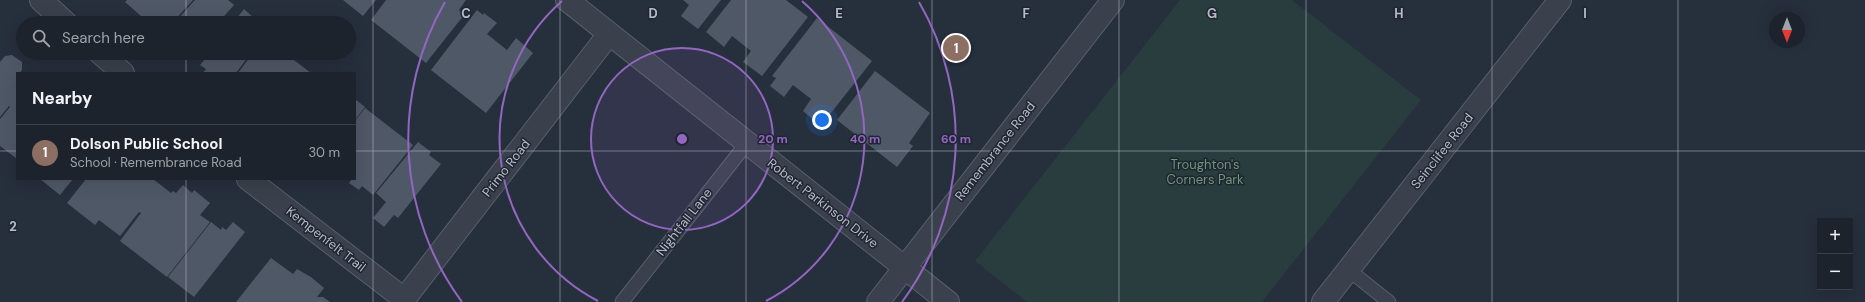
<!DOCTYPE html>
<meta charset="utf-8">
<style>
:root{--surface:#1c232d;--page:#252b35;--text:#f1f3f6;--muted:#a0a4aa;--line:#3a4049;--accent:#93b6ef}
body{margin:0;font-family:"DM Sans",sans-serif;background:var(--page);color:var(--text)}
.controls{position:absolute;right:12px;bottom:12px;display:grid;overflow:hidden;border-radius:0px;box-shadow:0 4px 16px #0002}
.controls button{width:36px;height:36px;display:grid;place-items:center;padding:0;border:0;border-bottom:1px solid var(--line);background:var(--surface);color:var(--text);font:20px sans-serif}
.compass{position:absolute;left:1769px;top:12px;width:36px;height:36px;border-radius:50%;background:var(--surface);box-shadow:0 4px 16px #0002;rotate:180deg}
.you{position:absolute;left:822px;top:120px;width:14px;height:14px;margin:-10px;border:3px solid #fff;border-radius:50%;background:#1a73e8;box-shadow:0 0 0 6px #1a73e833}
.badge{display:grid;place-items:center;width:26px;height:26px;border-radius:50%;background:var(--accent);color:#fff;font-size:13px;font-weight:700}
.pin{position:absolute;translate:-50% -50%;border:2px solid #fff;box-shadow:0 1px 4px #0006}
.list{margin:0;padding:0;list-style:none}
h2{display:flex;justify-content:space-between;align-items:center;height:52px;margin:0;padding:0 16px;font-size:17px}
h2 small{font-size:13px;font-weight:400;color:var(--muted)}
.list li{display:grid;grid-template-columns:26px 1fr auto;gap:12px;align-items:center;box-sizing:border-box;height:56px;padding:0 16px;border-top:1px solid var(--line)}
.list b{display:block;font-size:15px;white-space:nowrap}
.list p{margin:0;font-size:13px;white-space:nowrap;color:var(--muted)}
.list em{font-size:13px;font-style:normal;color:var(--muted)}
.icon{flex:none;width:22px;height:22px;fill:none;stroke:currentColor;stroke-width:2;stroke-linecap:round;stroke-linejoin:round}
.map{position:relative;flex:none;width:1865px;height:302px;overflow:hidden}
.search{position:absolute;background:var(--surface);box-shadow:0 4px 16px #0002;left:16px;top:16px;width:340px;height:44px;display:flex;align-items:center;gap:10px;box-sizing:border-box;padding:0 14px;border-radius:22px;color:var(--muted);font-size:15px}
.panel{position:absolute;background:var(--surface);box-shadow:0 4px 16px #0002;left:16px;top:72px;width:340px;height:108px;border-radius:0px}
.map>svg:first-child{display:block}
</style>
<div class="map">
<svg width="1865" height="302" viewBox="0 0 1865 302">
<rect width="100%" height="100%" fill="#262f3c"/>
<path fill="#293c3e" d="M1180 0H1292L1421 100 1262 302H1027L975 261Z"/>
<g fill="#4f5867">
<path d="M127 0H193L172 23H149L125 2Z"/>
<path d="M195 0H228L234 5 218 23H174Z"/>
<path d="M343 0H376L363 16Z"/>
<path d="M386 0H466L459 10 464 15 426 63 371 20Z"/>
<path d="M683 0H721L698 29 681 16 689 5Z"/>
<path d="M731 0H786L808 17 762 76 743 62 751 51 732 36 724 47 706 32Z"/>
<path d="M244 9 255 19 257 16 266 23H233Z"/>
<path d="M477 10 483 15 484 13 497 23 487 34 507 50 516 38 533 53 486 113 431 70Z"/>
<path d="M817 18 872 61 823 123 818 120 816 122 803 111 811 99 793 85 784 97 770 86 776 78 772 76Z"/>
<path d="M210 53H251L236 73H203L206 69 200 65Z"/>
<path d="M253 53H294L290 57 311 73H238Z"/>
<path d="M12 55 22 62V70L20 73H17V159L0 146V119L10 107 9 106 0 117V62L5 56Z"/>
<path d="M875 71 930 113 909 143 913 146 897 167 837 120Z"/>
<path d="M355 99 365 107 355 120Z"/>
<path d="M365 108 413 145 373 195 362 186 359 190 349 183 352 179H355V121Z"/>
<path d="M418 142 431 152 429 155 441 164 398 218 394 215 384 227 373 218 386 202 376 193Z"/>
<path d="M40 179H73L60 195Z"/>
<path d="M86 179H153L171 193 173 191 176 193 183 185 192 193 194 190 210 203 200 215 210 222 167 277 120 241 141 213 139 212 120 236 99 220 95 225 67 203Z"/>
<path d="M211 222 221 230 222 227 226 230 233 222 245 232 194 297 168 277Z"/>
<path d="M271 258 293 274 297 269 311 277 324 288 317 297H323L330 302H236Z"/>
</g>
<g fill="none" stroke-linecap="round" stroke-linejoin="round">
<defs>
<g id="service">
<path d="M1349 270 1389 302"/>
<path d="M622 302 747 143"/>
</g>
<g id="minor">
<path d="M41 0 66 23"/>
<path d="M100 53 123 73"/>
<path d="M248 179 404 299"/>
<path d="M402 302 609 34"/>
<path d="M1323 302 1560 0"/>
</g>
<g id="tertiary">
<path d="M567 0 948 302"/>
<path d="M878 302 1113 0"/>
</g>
</defs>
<use href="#service" stroke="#585f6a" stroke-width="15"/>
<use href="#minor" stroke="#585f6a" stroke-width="24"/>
<use href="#tertiary" stroke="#585f6a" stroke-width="24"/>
<use href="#service" stroke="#3a414c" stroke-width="13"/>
<use href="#minor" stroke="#3a414c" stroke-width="22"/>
<use href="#tertiary" stroke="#3a414c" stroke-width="22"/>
</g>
<path fill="none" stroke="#b6bcc7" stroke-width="1" stroke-opacity="0.55" d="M186 0V23M373 0V302M560 0V302M746 0V302M932 0V302M1119 0V302M1306 0V302M1492 0V302M1678 0V302M186 53V73M0 151H17M355 151H1865M186 179V302"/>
<circle cx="682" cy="139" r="91" fill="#9366c2" fill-opacity=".12"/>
<g fill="none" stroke="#9366c2" stroke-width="2">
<circle cx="682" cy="139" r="91"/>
<path d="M598 301A183 183 0 0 1 562 1M802 1A183 183 0 0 1 766 301"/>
<path d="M462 302A274 274 0 0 1 445 2M919 2A274 274 0 0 1 902 302"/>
</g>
<g text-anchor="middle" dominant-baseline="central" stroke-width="3" stroke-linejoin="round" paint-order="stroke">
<g font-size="13" fill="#b6bcc7" stroke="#1f2631">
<text transform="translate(995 151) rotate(-52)">Remembrance Road</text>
<text transform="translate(1442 151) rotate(-52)">Seinclifee Road</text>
<text transform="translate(506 168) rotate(-52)">Primo Road</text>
<text transform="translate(823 203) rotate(38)">Robert Parkinson Drive</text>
<text transform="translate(684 222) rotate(-52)">Nightfall Lane</text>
<text transform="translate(326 239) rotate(38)">Kempenfelt Trail</text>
</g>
<g font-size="13" fill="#6f9678" stroke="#1f2631">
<text x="1205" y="164">Troughton's<tspan x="1205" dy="15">Corners Park</tspan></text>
</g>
</g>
<g font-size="13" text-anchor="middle" font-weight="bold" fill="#b6bcc7" stroke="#1f2631" stroke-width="3" stroke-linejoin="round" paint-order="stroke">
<text x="466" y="18">C</text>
<text x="653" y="18">D</text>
<text x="839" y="18">E</text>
<text x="1026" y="18">F</text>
<text x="1212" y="18">G</text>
<text x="1399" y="18">H</text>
<text x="1585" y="18">I</text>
<text x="13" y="231">2</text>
</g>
<circle cx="682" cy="139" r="6" fill="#9366c2" stroke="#1f2631" stroke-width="2"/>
<g font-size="12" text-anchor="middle" font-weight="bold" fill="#9366c2" stroke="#1f2631" stroke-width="3" stroke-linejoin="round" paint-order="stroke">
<text x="773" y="143">20 m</text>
<text x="865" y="143">40 m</text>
<text x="956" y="143">60 m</text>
</g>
</svg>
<div class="controls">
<button>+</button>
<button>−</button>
</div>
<svg class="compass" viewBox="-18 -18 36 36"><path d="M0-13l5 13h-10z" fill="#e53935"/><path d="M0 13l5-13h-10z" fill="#a0a4aa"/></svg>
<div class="you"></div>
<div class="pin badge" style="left:956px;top:48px;background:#8d6e63">1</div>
<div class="search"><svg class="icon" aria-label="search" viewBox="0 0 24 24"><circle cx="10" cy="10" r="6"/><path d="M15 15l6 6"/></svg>Search here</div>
<section class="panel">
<h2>Nearby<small></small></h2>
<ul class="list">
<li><span class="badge" style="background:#8d6e63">1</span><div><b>Dolson Public School</b><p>School · Remembrance Road</p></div><em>30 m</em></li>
</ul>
</section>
</div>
